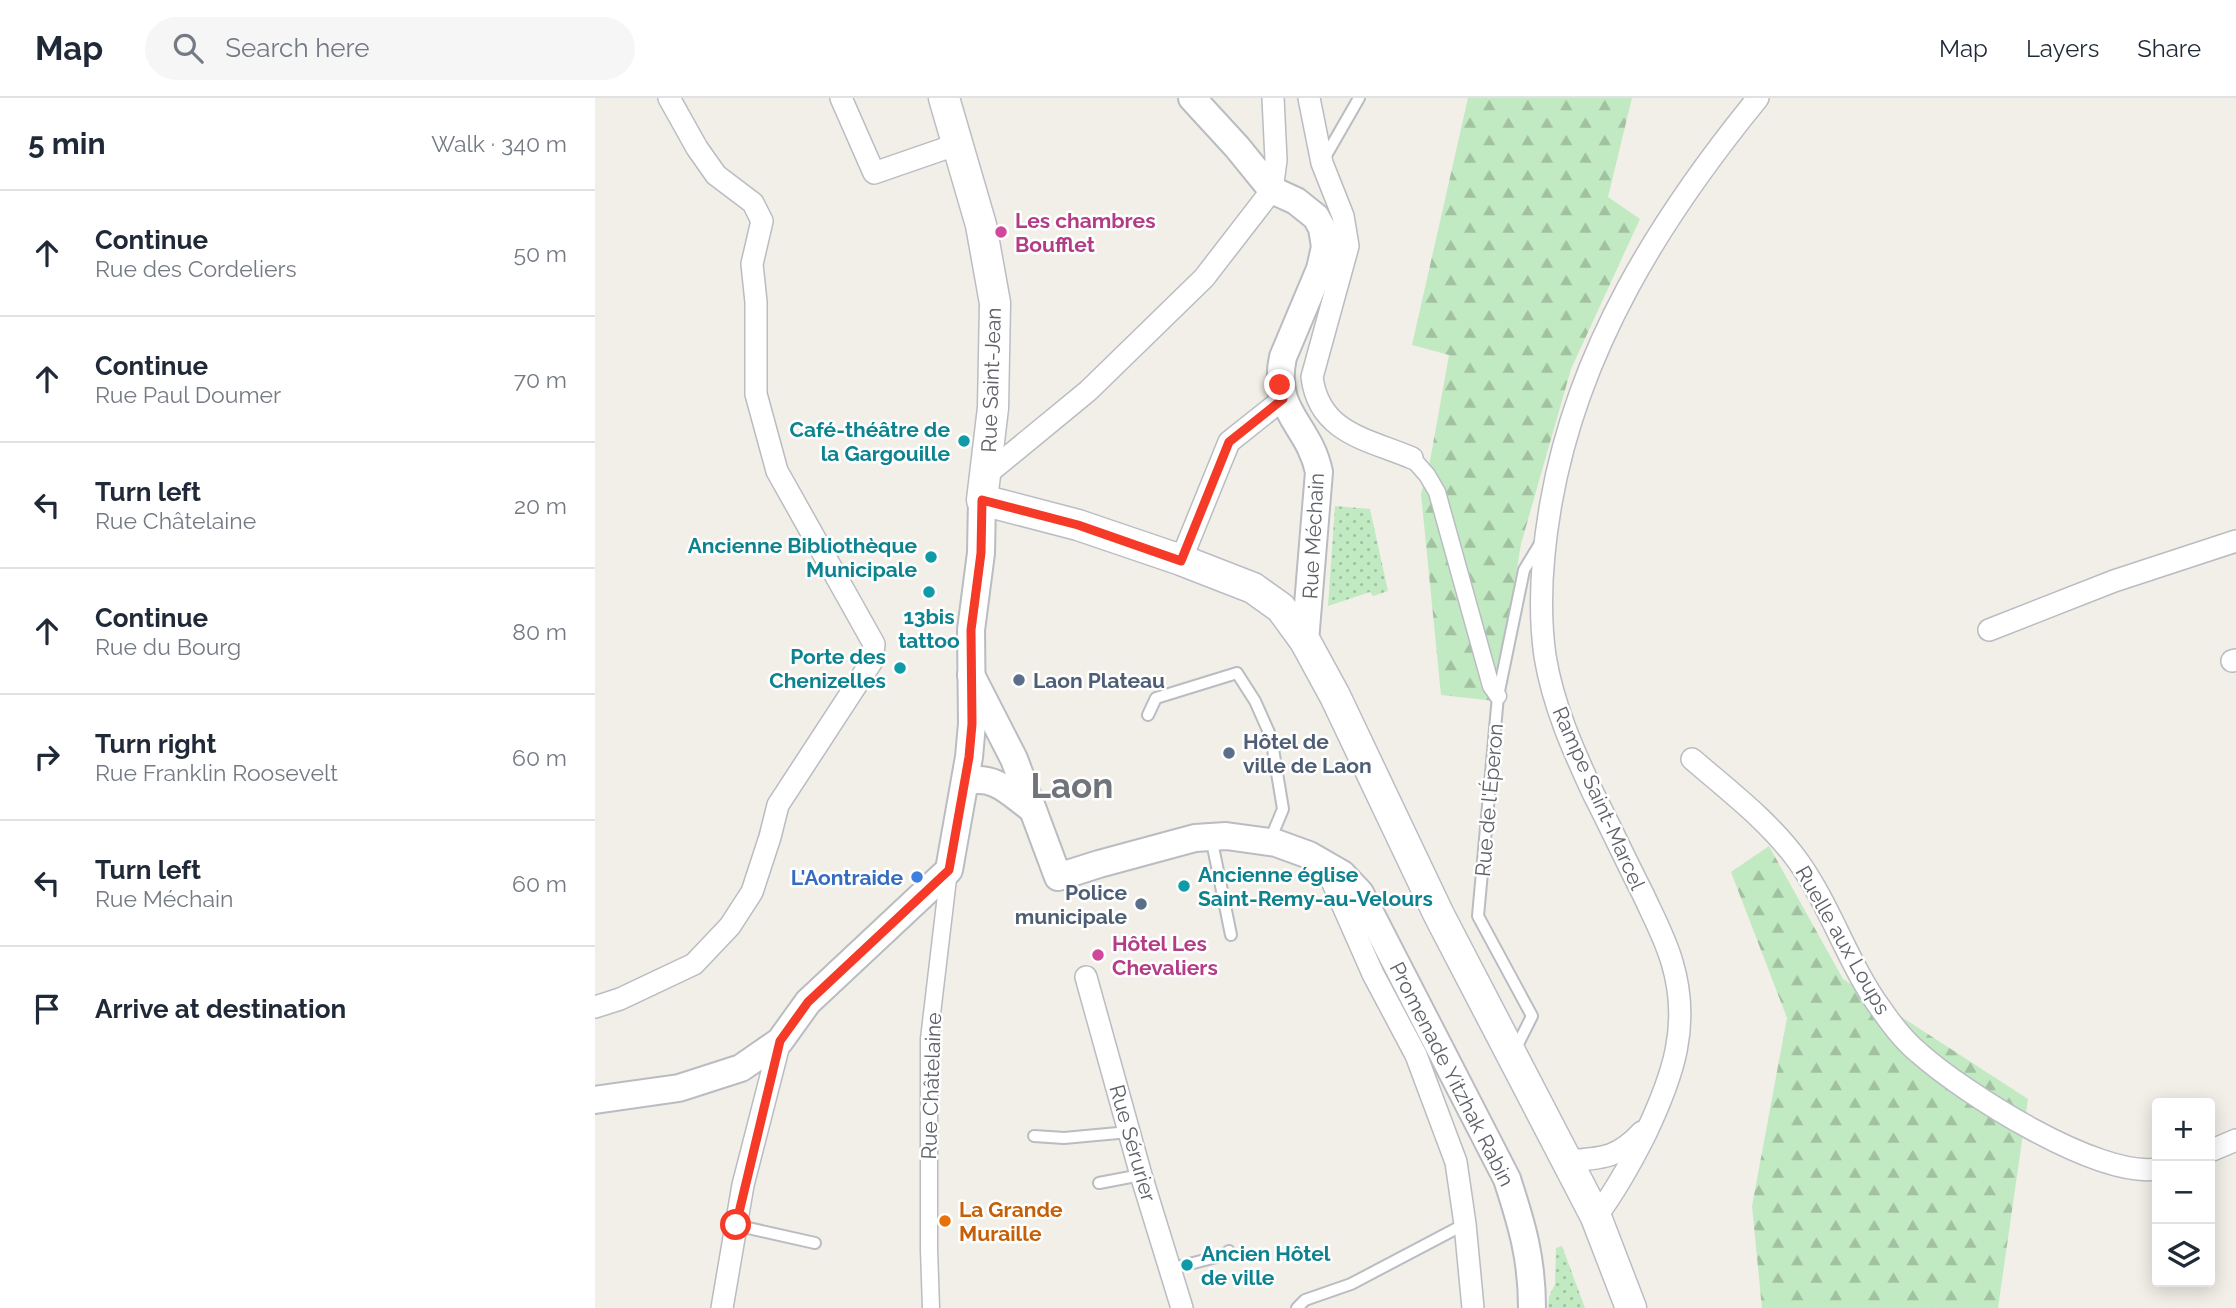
<!DOCTYPE html>
<meta charset="utf-8">
<style>
:root{--surface:#fff;--page:#f6f6f7;--text:#1f2937;--muted:#747a83;--line:#e0e1e3}
body{margin:0;font-family:Raleway,sans-serif;background:var(--page);color:var(--text)}
.controls{position:absolute;right:21px;bottom:21px;display:grid;overflow:hidden;border-radius:7px;box-shadow:0 4px 18px #0003}
.controls button{width:63px;height:63px;display:grid;place-items:center;padding:0;border:0;border-bottom:2px solid var(--line);background:var(--surface);color:var(--text);font:35px sans-serif}
.stop{position:absolute;width:21px;height:21px;margin:-16px;border:5px solid #f63a28;border-radius:50%;background:#fff}
.stop.end{background:#f63a28;border-color:#fff;box-shadow:0 2px 7px #0008}
.list{margin:0;padding:0;list-style:none}
h2{display:flex;justify-content:space-between;align-items:center;height:91px;margin:0;padding:0 28px;font-size:30px}
h2 small{font-size:23px;font-weight:400;color:var(--muted)}
.list li{display:grid;grid-template-columns:46px 1fr auto;gap:21px;align-items:center;box-sizing:border-box;height:126px;padding:0 28px;border-top:2px solid var(--line)}
.list b{display:block;font-size:26px;white-space:nowrap}
.list p{margin:0;font-size:23px;white-space:nowrap;color:var(--muted)}
.list em{font-size:23px;font-style:normal;color:var(--muted)}
.icon{flex:none;width:38px;height:38px;fill:none;stroke:currentColor;stroke-width:2;stroke-linecap:round;stroke-linejoin:round}
.map{position:relative;flex:none;width:1641px;height:1210px;overflow:hidden}
header{display:flex;align-items:center;gap:42px;box-sizing:border-box;height:98px;padding:0 35px;background:var(--surface);border-bottom:2px solid var(--line)}
header strong{font-size:33px}
nav{display:flex;gap:38px;margin-inline-start:auto;font-size:24px}
.search{width:490px;height:63px;background:var(--page);display:flex;align-items:center;gap:18px;box-sizing:border-box;padding:0 24px;border-radius:38px;color:var(--muted);font-size:26px}
main{display:flex}
aside{flex:1;background:var(--surface)}
.map>svg:first-child{display:block}
</style>
<header>
<strong>Map</strong>
<div class="search"><svg class="icon" aria-label="search" viewBox="0 0 24 24"><circle cx="10" cy="10" r="6"/><path d="M15 15l6 6"/></svg>Search here</div>
<nav><a>Map</a><a>Layers</a><a>Share</a></nav>
</header>
<main>
<aside>
<h2>5 min<small>Walk · 340 m</small></h2>
<ul class="list">
<li><svg class="icon" aria-label="ahead" viewBox="0 0 24 24"><path d="M12 20V5M6 11l6-6 6 6"/></svg><div><b>Continue</b><p>Rue des Cordeliers</p></div><em>50 m</em></li>
<li><svg class="icon" aria-label="ahead" viewBox="0 0 24 24"><path d="M12 20V5M6 11l6-6 6 6"/></svg><div><b>Continue</b><p>Rue Paul Doumer</p></div><em>70 m</em></li>
<li><svg class="icon" aria-label="left" viewBox="0 0 24 24"><path d="M17 20v-9H6M10 6l-5 5 5 5"/></svg><div><b>Turn left</b><p>Rue Châtelaine</p></div><em>20 m</em></li>
<li><svg class="icon" aria-label="ahead" viewBox="0 0 24 24"><path d="M12 20V5M6 11l6-6 6 6"/></svg><div><b>Continue</b><p>Rue du Bourg</p></div><em>80 m</em></li>
<li><svg class="icon" aria-label="right" viewBox="0 0 24 24"><path d="M7 20v-9h11M14 6l5 5-5 5"/></svg><div><b>Turn right</b><p>Rue Franklin Roosevelt</p></div><em>60 m</em></li>
<li><svg class="icon" aria-label="left" viewBox="0 0 24 24"><path d="M17 20v-9H6M10 6l-5 5 5 5"/></svg><div><b>Turn left</b><p>Rue Méchain</p></div><em>60 m</em></li>
<li><svg class="icon" aria-label="arrive" viewBox="0 0 24 24"><path d="M6 21V4h12l-3 4 3 4H6"/></svg><div><b>Arrive at destination</b></div></li>
</ul>
</aside>
<div class="map">
<svg width="1641" height="1210" viewBox="0 0 1641 1210">
<defs>
<pattern id="grass-dots" width="8" height="8" patternUnits="userSpaceOnUse" patternTransform="scale(1.75)"><rect width="8" height="8" fill="#c2eac2"/><path d="M2 2h.1M6 6h.1" fill="none" stroke="#a1c1a1" stroke-width="1.8" stroke-linecap="round"/></pattern>
<pattern id="forest-firs" width="22" height="20" patternUnits="userSpaceOnUse" patternTransform="scale(1.75)"><rect width="22" height="20" fill="#c2eac2"/><path d="M5 1l3.5 6h-7zM16 11l3.5 6h-7z" fill="#a1c1a1"/></pattern>
</defs>
<rect width="100%" height="100%" fill="#f1efe7"/>
<g fill="url(#grass-dots)">
<path d="M740 408 775 411 793 493 778 498 775 494 733 508Z"/>
<path d="M967 1148 990 1210H953L954 1199 960 1186 961 1150Z"/>
</g>
<g fill="url(#forest-firs)">
<path d="M873 0H1037L1013 99 1045 121 976 271 926 446 900 603 846 597 826 396 835 363 854 257 817 247Z"/>
<path d="M1174 748 1248 881 1433 1001 1403 1210H1167L1157 1108 1192 920 1136 774Z"/>
</g>
<g fill="none" stroke-linecap="round" stroke-linejoin="round">
<defs>
<g id="service">
<path d="M729 61 764 0"/>
<path d="M553 617 561 600 642 575 660 603 676 639 688 711 675 742"/>
<path d="M616 739 636 837"/>
<path d="M920 952 937 918 883 818 903 598 929 472 946 444"/>
<path d="M439 1038 469 1040 534 1034"/>
<path d="M504 1085 546 1077"/>
<path d="M140 1127 220 1145"/>
<path d="M575 1171 629 1157 634 1153"/>
<path d="M702 1210 710 1202 756 1186 870 1126"/>
</g>
<g id="pedestrian">
<path d="M817 360 832 377 842 394 896 588 903 598"/>
<path d="M336 1210 334 1151V941L354 772"/>
</g>
<g id="minor">
<path d="M246 0 279 75 363 46"/>
<path d="M714 0 727 65 748 118 753 148 717 279C724 335 772 341 817 360"/>
<path d="M392 376 493 293 609 180 677 92 681 62 678 0"/>
<path d="M586 462 634 344 688 301"/>
<path d="M1394 532 1519 483 1641 443"/>
<path d="M1637 563 1641 562"/>
<path d="M1097 661C1134 693 1174 723 1203 763 1236 809 1253 866 1286 911 1297 927 1309 943 1324 955 1369 995 1502 1080 1562 1071"/>
<path d="M729 765 778 876 821 957 861 1064 870 1126 878 1210"/>
<path d="M491 879 546 1077 587 1210"/>
<path d="M0 909 25 901 99 866 135 828 157 794 175 739 183 707 277 563 279 546 182 373 161 296V204L157 166 167 123 158 105 121 77 102 50 74 0"/>
<path d="M1615 1053 1641 1042"/>
<path d="M972 1063C1007 1060 1022 1061 1047 1034"/>
<path d="M1001 1119C1021 1092 1036 1065 1051 1035 1078 978 1096 927 1077 864 1070 840 1058 818 1048 796 1031 763 1016 730 999 697 978 652 958 607 950 558 943 508 947 456 956 405 983 251 1065 120 1163 0"/>
<path d="M127 1210 148 1087 185 943"/>
</g>
<g id="tertiary">
<path d="M597 0 642 49 677 92 701 103 721 119 727 130 730 149 725 171 688 259C676 314 714 326 724 374L710 543"/>
<path d="M376 577 419 661 463 779 504 766 600 740 631 738 681 745 714 757 747 776 765 795 912 1081C927 1127 937 1160 937 1210"/>
<path d="M370 684C399 676 414 694 437 711"/>
<path d="M0 1002 84 990 146 970 185 943 213 904 354 772 374 659 377 626 376 532 386 455 387 402"/>
</g>
<path id="secondary" d="M349 0 386 127 400 205 398 310 387 402 483 427 586 462 658 490 686 510 710 543 740 598 844 817 1001 1119 1036 1210"/>
</defs>
<use href="#service" stroke="#b9bcc1" stroke-width="14"/>
<use href="#pedestrian" stroke="#b9bcc1" stroke-width="19"/>
<use href="#minor" stroke="#b9bcc1" stroke-width="24"/>
<use href="#tertiary" stroke="#b9bcc1" stroke-width="30"/>
<use href="#secondary" stroke="#babdc3" stroke-width="33"/>
<use href="#service" stroke="#fff" stroke-width="10"/>
<use href="#pedestrian" stroke="#fff" stroke-width="16"/>
<use href="#minor" stroke="#fff" stroke-width="21"/>
<use href="#tertiary" stroke="#fff" stroke-width="26"/>
<use href="#secondary" stroke="#fff" stroke-width="30"/>
</g>
<g fill="none" stroke-linecap="round" stroke-linejoin="round">
<path stroke="#f63a28" stroke-width="9" d="M141 1127 185 943 213 904 354 772 374 659 377 626 376 532 386 455 387 402 483 427 586 463 634 344 688 301 685 287"/>
</g>
<g fill="#d1479c" stroke="#fff" stroke-width="2.5">
<circle cx="406" cy="134" r="7"/>
<circle cx="503" cy="857" r="7"/>
</g>
<g fill="#0f9aa8" stroke="#fff" stroke-width="2.5">
<circle cx="369" cy="343" r="7"/>
<circle cx="336" cy="459" r="7"/>
<circle cx="334" cy="494" r="7"/>
<circle cx="305" cy="570" r="7"/>
<circle cx="589" cy="788" r="7"/>
<circle cx="592" cy="1167" r="7"/>
</g>
<g fill="#5c6f8a" stroke="#fff" stroke-width="2.5">
<circle cx="424" cy="582" r="7"/>
<circle cx="634" cy="655" r="7"/>
<circle cx="546" cy="806" r="7"/>
</g>
<circle fill="#3f7fe0" stroke="#fff" stroke-width="2.5" cx="322" cy="779" r="7"/>
<circle fill="#e8710a" stroke="#fff" stroke-width="2.5" cx="350" cy="1123" r="7"/>
<g text-anchor="middle" dominant-baseline="central" stroke-width="5" stroke-linejoin="round" paint-order="stroke">
<g font-size="21" font-weight="bold" fill="#b23c85" stroke="#fff" text-anchor="start">
<text x="420" y="122">Les chambres<tspan x="420" dy="24">Boufflet</tspan></text>
<text x="517" y="845">Hôtel Les<tspan x="517" dy="24">Chevaliers</tspan></text>
</g>
<g font-size="21" fill="#5e6268" stroke="#fff">
<text transform="translate(396 282) rotate(-88)">Rue Saint-Jean</text>
<text transform="translate(718 438) rotate(-87)">Rue Méchain</text>
<text transform="translate(1004 700) rotate(66)">Rampe Saint-Marcel</text>
<text transform="translate(894 702) rotate(-85)">Rue de l'Éperon</text>
<text transform="translate(1248 842) rotate(60)">Ruelle aux Loups</text>
<text transform="translate(857 976) rotate(63)">Promenade Yitzhak Rabin</text>
<text transform="translate(336 988) rotate(-88)">Rue Châtelaine</text>
<text transform="translate(538 1045) rotate(74)">Rue Sérurier</text>
</g>
<g font-size="21" font-weight="bold" fill="#0d838f" stroke="#fff" text-anchor="end">
<text x="355" y="331">Café-théâtre de<tspan x="355" dy="24">la Gargouille</tspan></text>
<text x="322" y="447">Ancienne Bibliothèque<tspan x="322" dy="24">Municipale</tspan></text>
<text x="334" y="518" text-anchor="middle">13bis<tspan x="334" dy="24">tattoo</tspan></text>
<text x="291" y="558">Porte des<tspan x="291" dy="24">Chenizelles</tspan></text>
<text x="603" y="776" text-anchor="start">Ancienne église<tspan x="603" dy="24">Saint-Remy-au-Velours</tspan></text>
<text x="606" y="1155" text-anchor="start">Ancien Hôtel<tspan x="606" dy="24">de ville</tspan></text>
</g>
<g font-size="21" font-weight="bold" fill="#4e5e75" stroke="#fff" text-anchor="start">
<text x="438" y="582">Laon Plateau</text>
<text x="648" y="643">Hôtel de<tspan x="648" dy="24">ville de Laon</tspan></text>
<text x="532" y="794" text-anchor="end">Police<tspan x="532" dy="24">municipale</tspan></text>
</g>
<g font-size="21" font-weight="bold" fill="#366cbe" stroke="#fff" text-anchor="end">
<text x="308" y="779">L'Aontraide</text>
</g>
<g font-size="21" font-weight="bold" fill="#c56008" stroke="#fff" text-anchor="start">
<text x="364" y="1111">La Grande<tspan x="364" dy="24">Muraille</tspan></text>
</g>
<g font-size="35" font-weight="bold" fill="#6f747a" stroke="#fff">
<text x="477" y="687">Laon</text>
</g>
</g>
</svg>
<div class="controls">
<button>+</button>
<button>−</button>
<button><svg class="icon" aria-label="layers" viewBox="0 0 24 24"><path d="M12 4l9 5-9 5-9-5zM3 14l9 5 9-5"/></svg></button>
</div>
<div class="stop" style="left:141px;top:1127px"></div>
<div class="stop end" style="left:685px;top:287px"></div>
</div>
</main>
